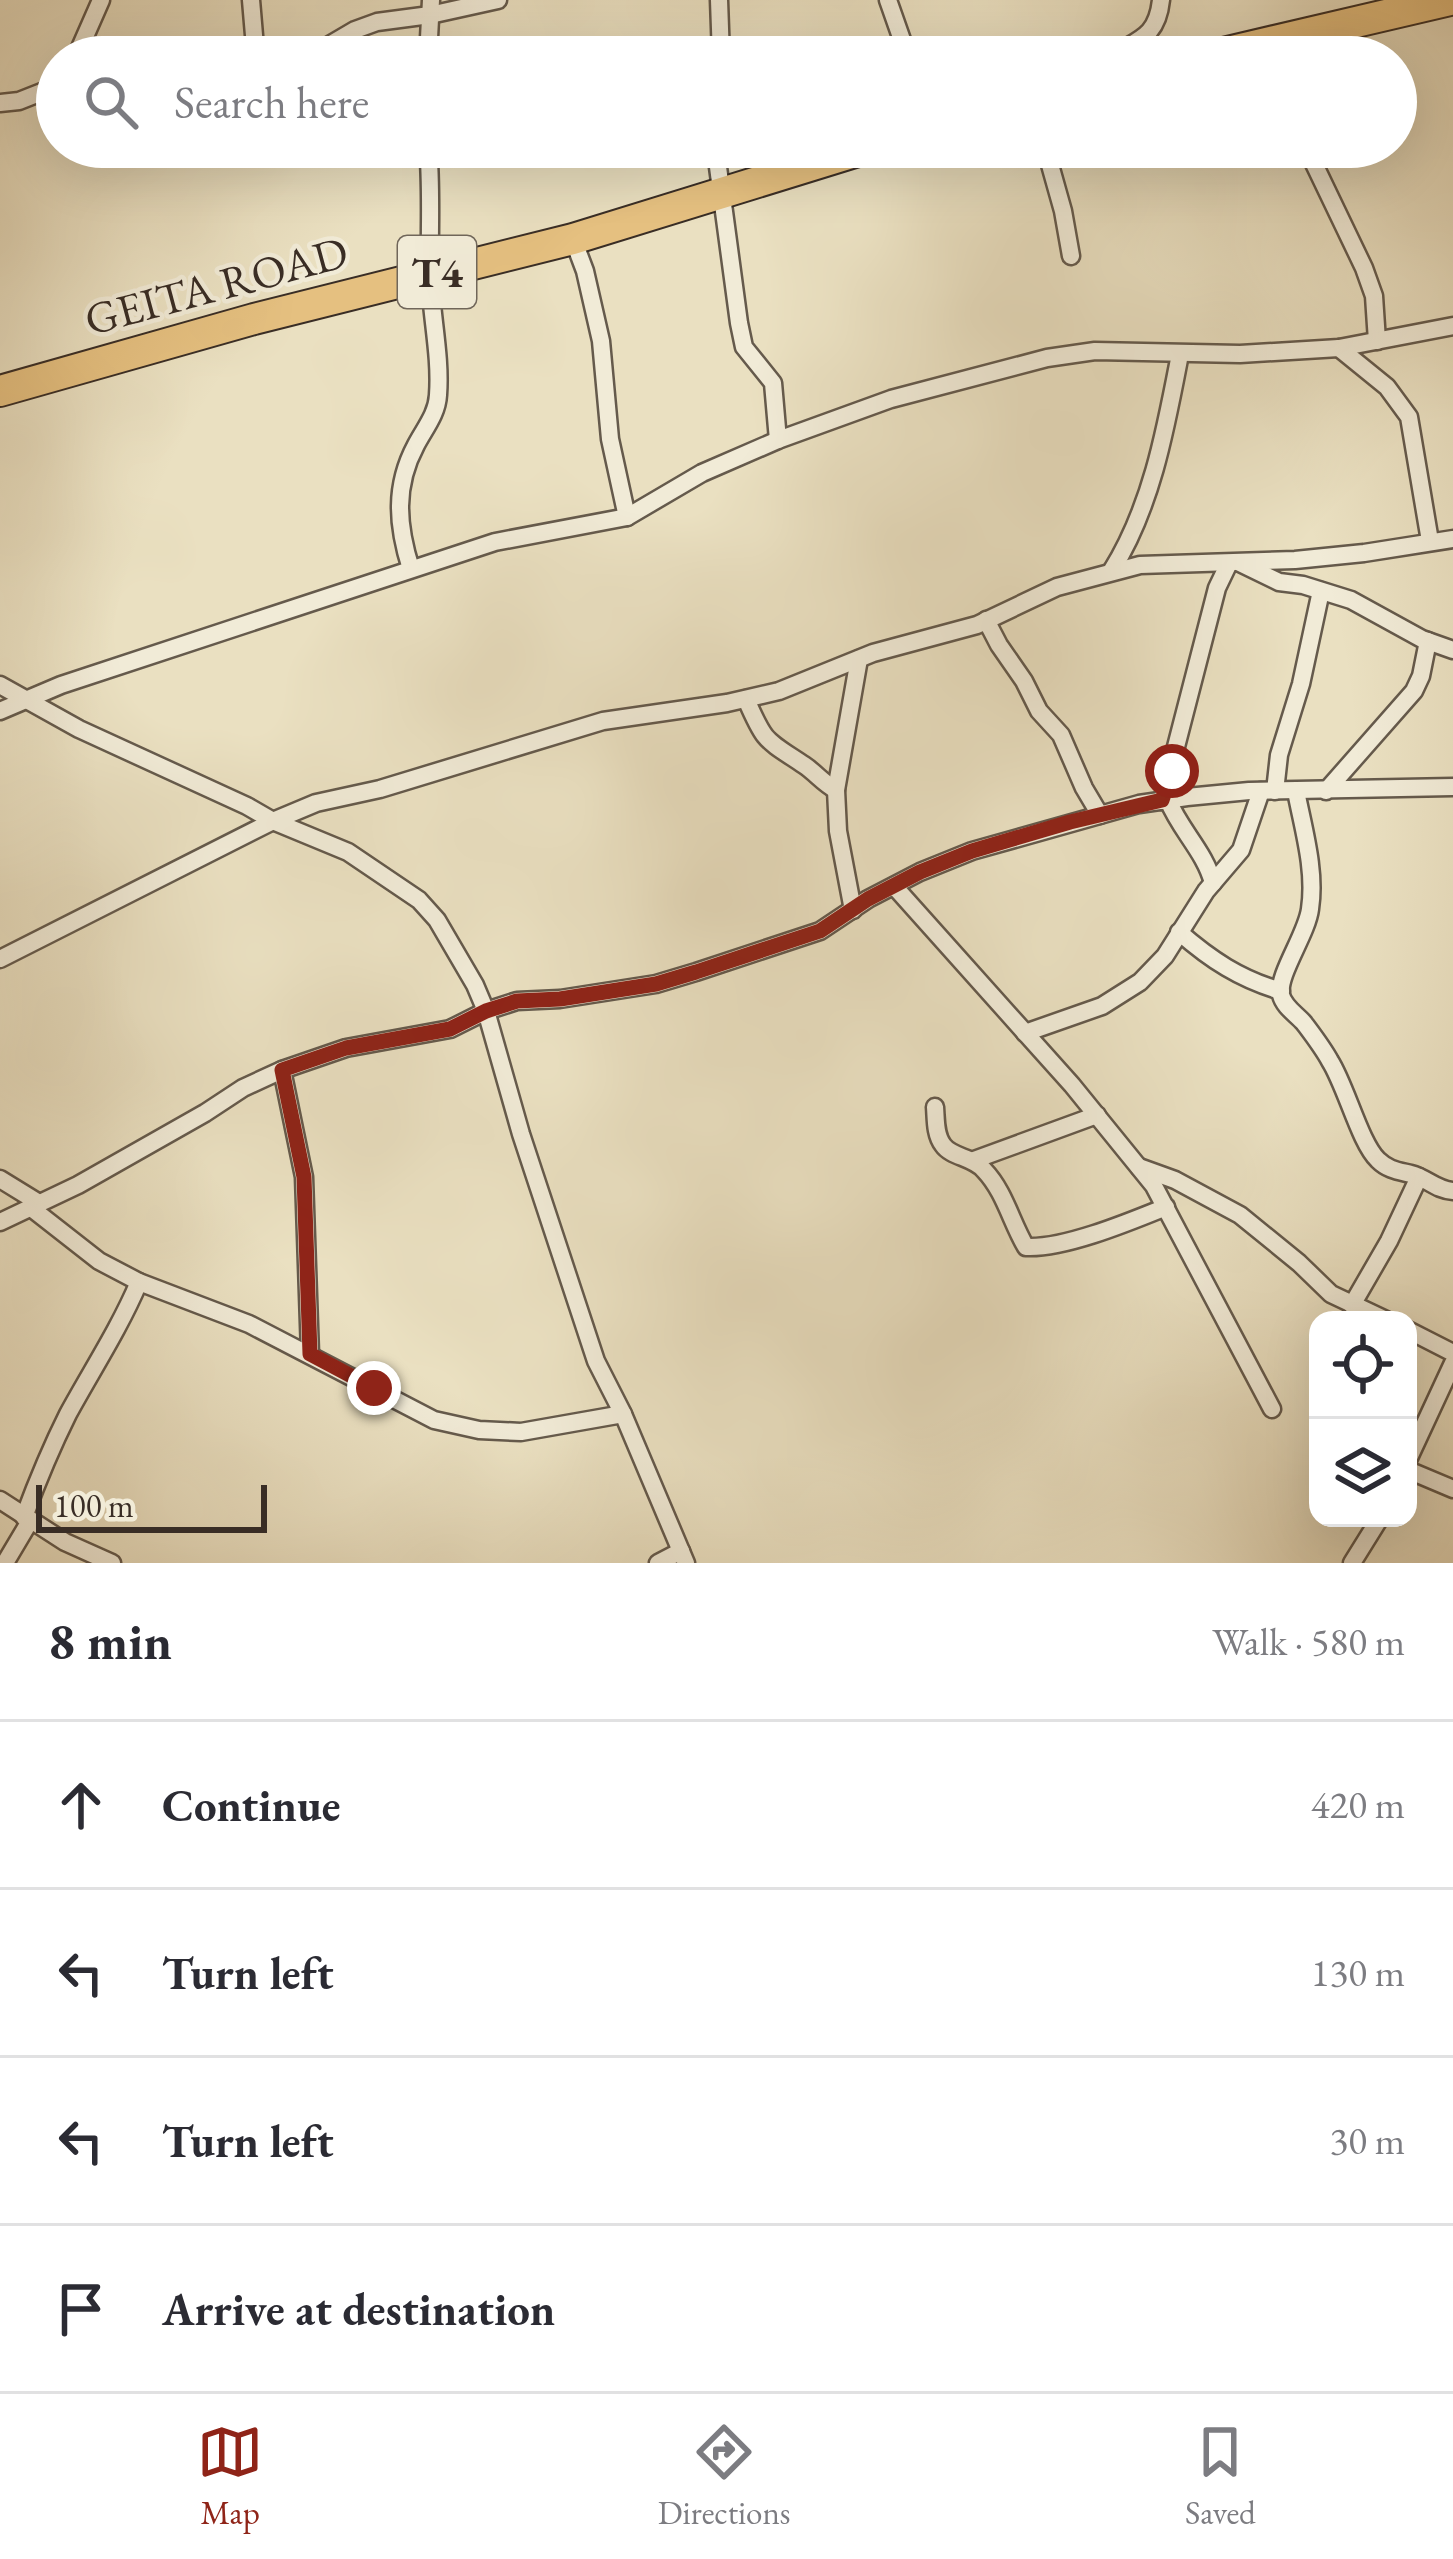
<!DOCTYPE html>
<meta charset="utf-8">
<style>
:root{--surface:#fff;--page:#f2f2f3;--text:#2b2b33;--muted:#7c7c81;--line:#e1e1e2;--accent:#8f2418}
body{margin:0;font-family:"EB Garamond",serif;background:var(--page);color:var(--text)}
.controls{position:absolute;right:36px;bottom:36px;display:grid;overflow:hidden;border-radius:24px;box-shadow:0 12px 48px #0002}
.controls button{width:108px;height:108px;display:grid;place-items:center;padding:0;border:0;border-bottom:3px solid var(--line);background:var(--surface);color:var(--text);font:60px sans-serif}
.scale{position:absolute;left:36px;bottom:30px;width:231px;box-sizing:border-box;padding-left:12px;border:6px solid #392d25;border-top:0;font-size:33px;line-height:42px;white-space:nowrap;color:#392d25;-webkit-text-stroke:9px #f1ebd7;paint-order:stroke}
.stop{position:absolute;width:36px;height:36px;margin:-27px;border:9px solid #8f2418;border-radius:50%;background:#fff}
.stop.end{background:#8f2418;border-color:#fff;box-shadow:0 3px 12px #0008}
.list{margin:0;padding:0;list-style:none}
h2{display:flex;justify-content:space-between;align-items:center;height:156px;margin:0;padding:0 48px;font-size:51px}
h2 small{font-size:39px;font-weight:400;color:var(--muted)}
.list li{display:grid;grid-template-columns:78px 1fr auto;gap:36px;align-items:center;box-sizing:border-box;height:168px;padding:0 48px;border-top:3px solid var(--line)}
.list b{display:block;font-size:45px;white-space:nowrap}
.list em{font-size:39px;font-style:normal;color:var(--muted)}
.icon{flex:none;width:66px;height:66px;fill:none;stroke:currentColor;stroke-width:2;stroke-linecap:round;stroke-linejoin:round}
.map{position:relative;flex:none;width:1453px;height:1563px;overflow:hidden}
.search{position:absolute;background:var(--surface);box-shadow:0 12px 48px #0002;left:36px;right:36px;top:36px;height:132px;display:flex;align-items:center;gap:30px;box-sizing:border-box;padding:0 42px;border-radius:66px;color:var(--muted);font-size:45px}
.sheet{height:828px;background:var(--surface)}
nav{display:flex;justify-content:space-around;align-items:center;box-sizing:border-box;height:168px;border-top:3px solid var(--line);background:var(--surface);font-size:33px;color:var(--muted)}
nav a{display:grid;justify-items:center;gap:6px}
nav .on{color:var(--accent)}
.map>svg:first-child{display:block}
</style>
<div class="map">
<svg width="1453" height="1563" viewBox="0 0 1453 1563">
<rect width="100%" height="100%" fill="#eae0c1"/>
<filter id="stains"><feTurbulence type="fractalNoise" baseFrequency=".00167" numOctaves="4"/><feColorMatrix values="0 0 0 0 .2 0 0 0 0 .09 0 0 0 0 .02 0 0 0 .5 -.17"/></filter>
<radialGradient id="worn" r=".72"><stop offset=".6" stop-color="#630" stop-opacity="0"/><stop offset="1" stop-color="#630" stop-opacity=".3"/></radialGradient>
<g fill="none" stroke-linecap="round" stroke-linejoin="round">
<defs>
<g id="minor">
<path d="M251 0 255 47 260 57"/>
<path d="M719 0 721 57"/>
<path d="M888 0 908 57"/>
<path d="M76 57 101 0"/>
<path d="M309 57 355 30 377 22 430 15 498 0"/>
<path d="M428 57 431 0"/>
<path d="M1110 57C1138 39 1157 38 1161 0"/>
<path d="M0 103 19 101 57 86"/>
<path d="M719 147 718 167 739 323 744 347 773 383 778 440"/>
<path d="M1045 147 1063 211 1071 256"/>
<path d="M1306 147 1364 268 1374 296 1377 341"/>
<path d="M573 239 585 271 601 341 610 439 627 517"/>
<path d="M1339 348 1387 387 1409 417 1430 541"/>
<path d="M1240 563 1279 582 1303 585 1351 600 1422 639 1453 650"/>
<path d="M411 569C397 525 394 486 416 445 425 428 437 414 438 395 441 356 431 315 430 276 429 233 432 190 428 147"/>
<path d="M1112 570C1152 506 1166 427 1180 354"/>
<path d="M986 620 999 645 1024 681 1039 711 1061 735 1084 788 1100 815"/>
<path d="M0 685 79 729 247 806 273 821 348 852 419 900 437 920 475 985 486 1011 521 1134 596 1361 623 1414 686 1563"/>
<path d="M746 699C765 743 765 739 804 765 816 773 823 783 836 790"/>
<path d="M0 711 61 685 495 542 627 517 702 473 778 440 891 399 1047 358 1095 351 1240 354 1339 348 1453 326"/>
<path d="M1275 791 1279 755 1301 684 1321 591"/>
<path d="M1296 791C1303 828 1316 870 1310 909 1307 934 1277 975 1281 995 1284 1007 1296 1014 1304 1023 1313 1035 1323 1048 1330 1061 1346 1086 1360 1143 1378 1160 1388 1170 1399 1171 1411 1174 1427 1178 1436 1190 1453 1191"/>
<path d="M1326 791 1414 691 1421 676 1428 641"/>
<path d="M1168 800C1180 830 1205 852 1213 883"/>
<path d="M1162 801 1217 588 1229 563"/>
<path d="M894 886 1072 1085 1154 1186 1272 1409"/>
<path d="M853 910 838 831 836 790 859 659"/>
<path d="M1179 932C1211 960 1240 979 1281 991"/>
<path d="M0 959 273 821 316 803 380 789 603 721 727 703 779 691 873 653 977 625 1057 587 1140 565 1295 560 1364 553 1453 539"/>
<path d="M1025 1033 1102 1006 1140 982 1165 956 1206 891 1241 850 1261 791"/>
<path d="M282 1070 304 1177 310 1354"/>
<path d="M935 1107C936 1119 935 1135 943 1145 951 1157 973 1157 984 1170 1005 1192 1011 1222 1026 1247 1064 1249 1129 1222 1166 1207"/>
<path d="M974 1160 1097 1115"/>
<path d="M1139 1167 1175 1180 1240 1215 1299 1263 1331 1294 1386 1320"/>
<path d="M0 1179 39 1203"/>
<path d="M30 1207 99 1261 139 1282 249 1324 434 1420 479 1430 521 1432 623 1414"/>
<path d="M0 1222 78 1185 205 1113 243 1088 282 1070 346 1048 450 1029 486 1011 517 1001 560 999 656 984 696 972 820 931 868 899 920 872 972 851 1139 804 1187 797 1249 791 1453 787"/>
<path d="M1352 1305 1389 1241 1419 1177"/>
<path d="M1408 1330 1453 1353"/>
<path d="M1408 1460 1453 1363"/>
<path d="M1408 1470 1453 1489"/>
<path d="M0 1500 65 1542 112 1563"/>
<path d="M24 1517C37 1482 51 1448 68 1414 92 1370 119 1329 139 1282"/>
<path d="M5 1563 30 1521"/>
<path d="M658 1563 681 1551"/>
<path d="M1352 1563 1380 1518"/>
</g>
<g id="trunk">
<path d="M1206 57 1450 0"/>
<path d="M0 391 254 319 573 239 871 147"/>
</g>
</defs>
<use href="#minor" stroke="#655a4c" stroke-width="21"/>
<use href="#trunk" stroke="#392d25" stroke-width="34"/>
<use href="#minor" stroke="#f1ebd7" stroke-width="16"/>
<use href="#trunk" stroke="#e5c080" stroke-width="30"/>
</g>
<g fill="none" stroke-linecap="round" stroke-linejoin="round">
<path stroke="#8f2418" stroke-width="15" d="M374 1388 310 1354 304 1177 282 1070 346 1048 450 1029 486 1011 517 1001 560 999 656 984 696 972 820 931 868 899 920 872 972 851 1070 822 1162 800 1172 771"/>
</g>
<g text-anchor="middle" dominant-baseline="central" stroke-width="9" stroke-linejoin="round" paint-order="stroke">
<rect fill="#f1ebd7" stroke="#70665a" stroke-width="3" x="398" y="236" width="78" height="72" rx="9"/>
<g font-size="42" font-weight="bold" fill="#392d25">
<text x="437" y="272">T4</text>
</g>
<g font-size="45" fill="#392d25" stroke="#f1ebd7">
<text transform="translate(216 285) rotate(-15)">GEITA ROAD</text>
</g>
</g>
<rect width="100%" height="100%" filter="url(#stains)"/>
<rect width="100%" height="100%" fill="url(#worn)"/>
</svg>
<div class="controls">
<button><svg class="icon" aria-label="locate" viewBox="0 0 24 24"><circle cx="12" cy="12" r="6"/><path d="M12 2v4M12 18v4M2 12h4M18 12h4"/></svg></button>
<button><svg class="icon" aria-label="layers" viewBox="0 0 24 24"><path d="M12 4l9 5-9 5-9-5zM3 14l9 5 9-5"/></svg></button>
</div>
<div class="scale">100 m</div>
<div class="stop" style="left:1172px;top:771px"></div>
<div class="stop end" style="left:374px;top:1388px"></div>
<div class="search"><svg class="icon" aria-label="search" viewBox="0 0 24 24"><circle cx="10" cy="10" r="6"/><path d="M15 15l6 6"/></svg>Search here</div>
</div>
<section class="sheet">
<h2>8 min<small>Walk · 580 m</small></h2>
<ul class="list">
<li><svg class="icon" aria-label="ahead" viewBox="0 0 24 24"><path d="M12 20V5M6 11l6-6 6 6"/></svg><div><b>Continue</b></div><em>420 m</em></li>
<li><svg class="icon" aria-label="left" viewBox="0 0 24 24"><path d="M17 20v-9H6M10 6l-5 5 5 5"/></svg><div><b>Turn left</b></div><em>130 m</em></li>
<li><svg class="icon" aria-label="left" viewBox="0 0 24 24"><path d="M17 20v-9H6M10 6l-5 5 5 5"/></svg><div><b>Turn left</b></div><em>30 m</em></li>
<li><svg class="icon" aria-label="arrive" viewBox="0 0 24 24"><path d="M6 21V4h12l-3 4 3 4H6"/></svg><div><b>Arrive at destination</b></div></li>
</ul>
</section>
<nav>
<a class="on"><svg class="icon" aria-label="map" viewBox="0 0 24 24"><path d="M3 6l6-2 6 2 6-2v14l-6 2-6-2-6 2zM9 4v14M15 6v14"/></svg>Map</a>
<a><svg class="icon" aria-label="directions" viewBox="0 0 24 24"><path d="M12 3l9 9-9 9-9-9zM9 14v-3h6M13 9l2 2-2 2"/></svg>Directions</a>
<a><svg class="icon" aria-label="saved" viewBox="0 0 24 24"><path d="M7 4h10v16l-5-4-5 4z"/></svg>Saved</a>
</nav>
